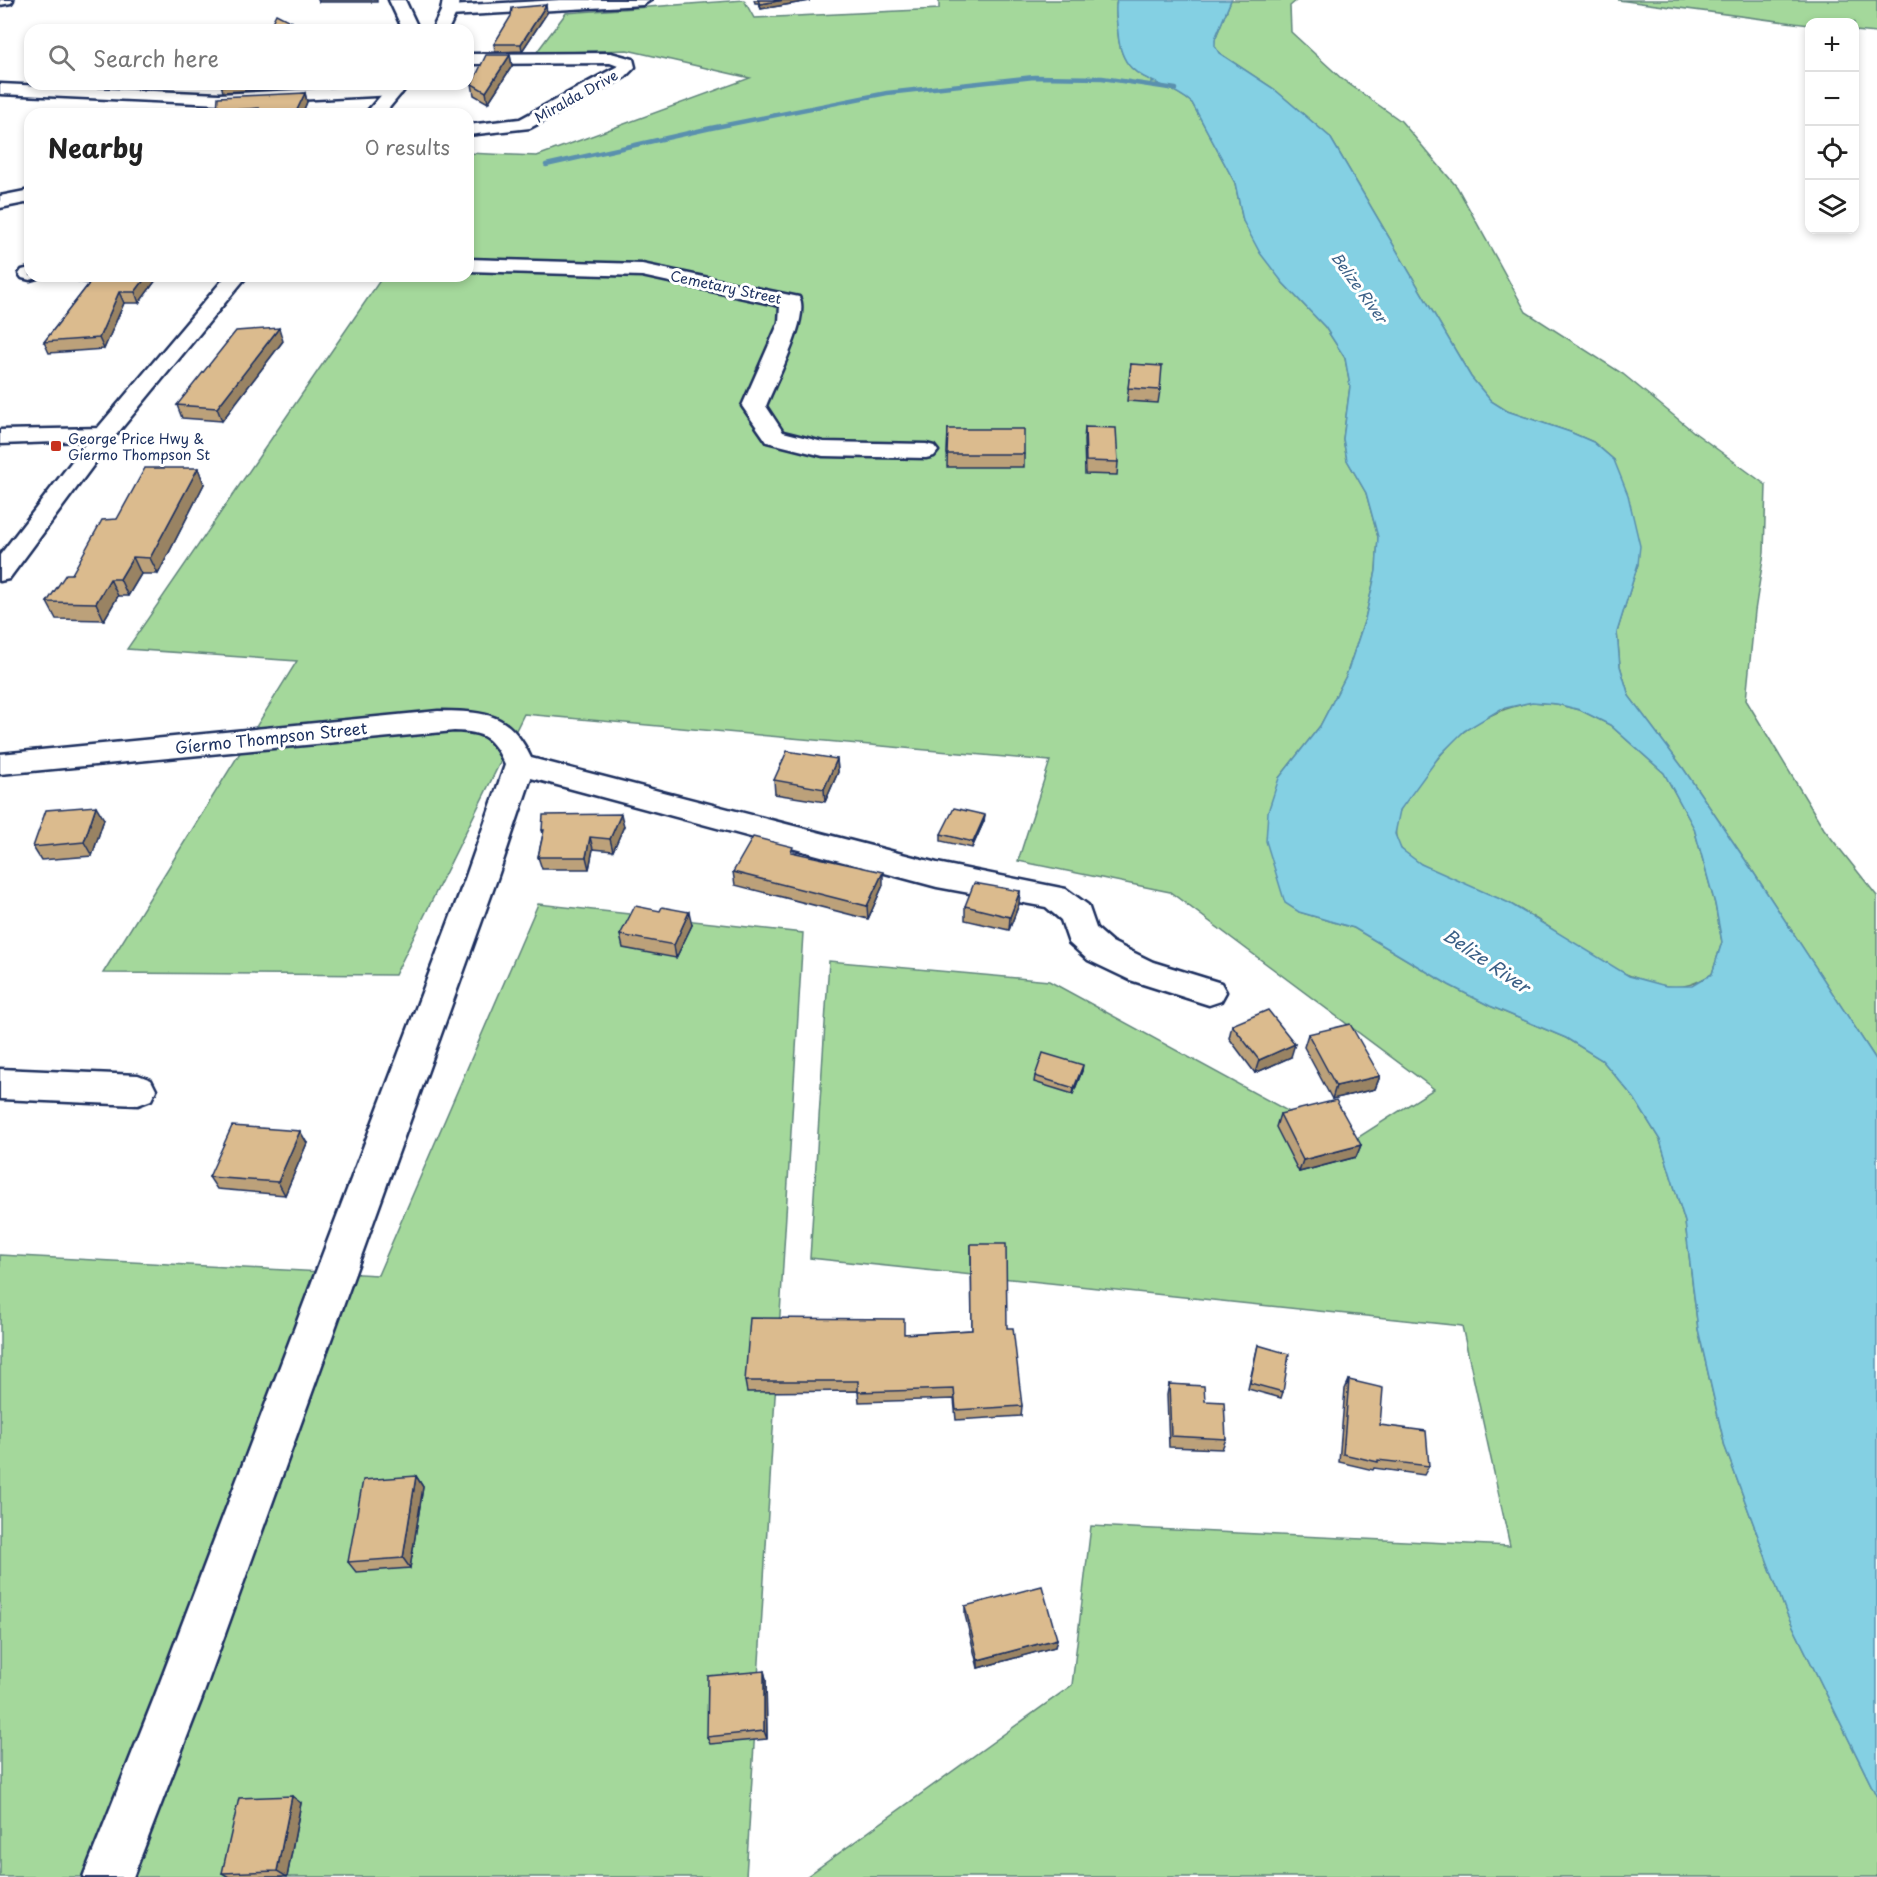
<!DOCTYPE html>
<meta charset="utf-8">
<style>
:root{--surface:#fff;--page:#f6f6f6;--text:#222;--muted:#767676;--line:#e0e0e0}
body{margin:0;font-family:"Playpen Sans",sans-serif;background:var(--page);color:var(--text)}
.controls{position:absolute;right:18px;top:18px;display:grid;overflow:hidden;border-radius:12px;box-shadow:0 3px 9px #0003}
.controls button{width:54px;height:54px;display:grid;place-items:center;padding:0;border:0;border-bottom:2px solid var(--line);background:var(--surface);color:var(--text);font:30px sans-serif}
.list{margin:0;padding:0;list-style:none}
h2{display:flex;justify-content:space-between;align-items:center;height:78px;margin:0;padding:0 24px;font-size:26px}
h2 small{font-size:20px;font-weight:400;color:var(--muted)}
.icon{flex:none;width:33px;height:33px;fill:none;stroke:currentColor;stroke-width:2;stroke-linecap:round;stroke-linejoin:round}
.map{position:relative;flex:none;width:1877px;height:1877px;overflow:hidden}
.search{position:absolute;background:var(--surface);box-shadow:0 3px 9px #0003;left:24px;top:24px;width:450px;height:66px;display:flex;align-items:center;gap:15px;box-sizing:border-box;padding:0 21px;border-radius:18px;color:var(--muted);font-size:22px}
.panel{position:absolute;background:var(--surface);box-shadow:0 3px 9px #0003;left:24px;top:108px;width:450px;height:174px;border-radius:18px}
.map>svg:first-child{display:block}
</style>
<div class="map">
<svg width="1877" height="1877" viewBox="0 0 1877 1877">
<rect width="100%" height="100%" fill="#fff"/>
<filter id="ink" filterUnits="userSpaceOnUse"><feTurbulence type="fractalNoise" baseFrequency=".0167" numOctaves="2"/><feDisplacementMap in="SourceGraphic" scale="12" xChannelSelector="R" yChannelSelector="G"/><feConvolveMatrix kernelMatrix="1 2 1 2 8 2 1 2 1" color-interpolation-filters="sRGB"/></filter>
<g filter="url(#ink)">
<g fill="#a4d89b" stroke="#60847c" stroke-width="1.5">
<path d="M744 0 754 18 939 9V0H1117C1114 10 1117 23 1118 33 1122 86 1160 75 1192 103L1235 183 1243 221 1283 283 1325 327 1345 358 1350 386 1343 439 1347 460 1366 493 1378 537 1376 571 1365 619 1346 676 1320 726 1279 778 1299 912 1354 928 1449 985 1490 1006 1566 1038 1602 1060 1634 1098 1660 1140 1685 1222 1698 1329 1725 1447 1786 1612 1877 1797V1877H806L1072 1685 1091 1526 1510 1546 1462 1326 810 1258 829 961 1049 981 1348 1144 1434 1089 1170 892 1018 861 1050 761 524 714 395 975 103 973 297 661 127 649 383 276H468V153L537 156 750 78 627 50 536 53 566 13Z"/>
<path d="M1231 0H1297L1290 6 1291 32 1342 79 1401 121 1457 187 1526 312 1623 374 1695 433 1766 485 1764 553 1755 611 1746 700 1824 829 1877 896V1061L1750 867 1683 768 1629 696 1620 666 1617 632 1638 564 1614 460 1593 442 1570 432 1507 411 1491 401 1471 377 1330 137 1274 89 1219 53 1214 46 1215 39Z"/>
<path d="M1618 0H1877V33L1855 31 1854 22H1810L1809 25Z"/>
<path d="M1532 702 1557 704 1580 710 1610 725 1664 773 1694 828 1715 904 1722 942 1712 974C1697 983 1684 989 1666 986 1604 977 1560 927 1506 902 1481 890 1417 869 1401 849 1393 838 1395 823 1400 810 1407 795 1451 739 1466 730 1489 714 1505 708 1532 702Z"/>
<path d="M538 904 803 933 746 1877H0V1255L378 1275Z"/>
</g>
<path fill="#84d0e3" stroke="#5a90ae" stroke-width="1.5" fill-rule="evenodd" d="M1117 0H1231L1215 39V46L1219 53 1274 89 1330 137 1471 377 1491 401 1507 411 1570 432 1593 442 1614 460 1628 495 1640 546 1638 564 1617 632 1620 666 1629 696 1683 768 1750 867 1877 1061V1797L1786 1612 1725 1447 1698 1329 1685 1222 1660 1140 1634 1098 1602 1060 1566 1038 1490 1006 1449 985 1354 928 1299 912 1285 903 1266 841 1268 812 1279 778 1320 726 1346 676 1365 619 1376 571 1378 537 1366 493 1347 460 1343 439 1350 386 1345 358 1325 327 1283 283 1260 253 1243 221 1235 183 1192 103C1160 75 1122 86 1118 33 1117 23 1114 10 1117 0ZM1532 702 1557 704 1580 710 1610 725 1664 773 1694 828 1715 904 1722 942 1712 974 1692 986H1666L1629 976 1509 903 1421 864 1401 849 1395 834 1400 810 1440 755 1464 731 1501 709Z"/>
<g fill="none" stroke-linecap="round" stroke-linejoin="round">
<path stroke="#5a90ae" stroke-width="4.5" d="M546 165 711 128 887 93 1034 77 1102 78 1176 89"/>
<defs>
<g id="minor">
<path d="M0 0H13L11 3 0 5Z"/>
<path d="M389 0H405L419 30H403Z"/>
<path d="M560 0H651L643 5 449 16 441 11 449 6Z"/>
<path d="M611 53 633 59 635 67 625 77 530 128 468 135V125L520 119 618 66 610 63 468 64V54Z"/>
<path d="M0 84 219 94 395 85 401 86 404 90 401 94 395 95 219 104 0 94Z"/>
<path d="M30 190V202L0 208V196Z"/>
<path d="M468 259 642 264 799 297C811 316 774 385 766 406L783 432 823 442 926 444 934 446 938 451 934 456 926 458 823 456 767 442 742 406 779 322 780 306 642 276 468 271Z"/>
<path d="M30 268V276H39L37 278 30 280 22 278 19 274 22 270Z"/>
<path d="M76 276H136L133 280C117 284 95 284 79 280Z"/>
<path d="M104 428 112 430 116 435 112 440 0 444V430Z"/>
<path d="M438 711C485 712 509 711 531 758L937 863 1066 889 1088 905 1096 928 1112 942 1153 962 1221 983 1226 992 1221 1001 1209 1005 1130 980 1088 960 1069 943 1061 920 1046 907 937 887 531 778 497 879 202 1698 133 1877H83L154 1698 465 879 505 765C492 737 485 732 454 731L0 774V754Z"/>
<path d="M0 1069 138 1075 151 1080 156 1090 151 1100 138 1105 0 1099Z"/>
</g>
<g id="highway">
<path d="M443 0H459L457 11 448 30H432L441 11Z"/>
<path d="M391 84H409L384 114H365Z"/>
<path d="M226 276H247L112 440 9 579 0 581V555L96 430Z"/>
</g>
</defs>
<use href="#minor" stroke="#1b2f5e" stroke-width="5"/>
<use href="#highway" stroke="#1b2f5e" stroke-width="5"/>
<use href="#minor" fill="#fff" fill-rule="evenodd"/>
<use href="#highway" fill="#fff" fill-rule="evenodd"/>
</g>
<g fill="#bca17a" stroke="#1b2f5e" stroke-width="1.5">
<path d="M318 0H377V2H319Z"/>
<path d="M754 0H809V1L761 9 758 3H755Z"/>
<path d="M547 13 522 51 495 52 494 44Z"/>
<path d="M510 55 512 66 488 103 474 95 472 84Z"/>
<path d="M221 84H316L315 87 223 92Z"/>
<path d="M305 93 307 102 302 114H218L217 111Z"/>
<path d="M95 276H159L139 303H124L104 349 49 353 44 342Z"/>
<path d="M283 341 222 421 182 418 177 405Z"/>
<path d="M1131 364 1160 390 1158 403 1127 401Z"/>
<path d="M1085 427 1118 462 1117 475 1085 474 1084 440Z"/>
<path d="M948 429 1024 454V467H947Z"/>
<path d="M204 484 158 574H141L128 596H118L104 620 56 619 47 602 72 574 117 519Z"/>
<path d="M837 759 838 772 825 802 775 794 774 780Z"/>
<path d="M104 819 92 856 41 860 33 847Z"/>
<path d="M984 821 972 848 941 841V834Z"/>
<path d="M624 826 613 851 593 849 589 869H542L538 857 543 834 542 830Z"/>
<path d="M794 852 883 885 868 919 735 885 733 872Z"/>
<path d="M1020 891 1019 904 1009 930 965 920V906Z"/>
<path d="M692 925 676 958 623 948 620 935Z"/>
<path d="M1232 1025 1291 1057 1255 1073 1229 1038Z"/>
<path d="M1308 1034 1380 1076 1375 1089 1332 1099 1304 1047Z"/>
<path d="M1082 1071 1073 1094 1034 1082 1035 1076Z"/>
<path d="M1280 1114 1361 1145 1356 1157 1299 1172 1276 1127Z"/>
<path d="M307 1143 285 1195 217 1189 209 1177Z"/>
<path d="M971 1244 1007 1328 1022 1406 1021 1416 956 1420 954 1399 859 1402 858 1391 747 1392 745 1381 904 1334 972 1330Z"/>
<path d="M1258 1345 1283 1392 1281 1398 1248 1389Z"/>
<path d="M1349 1380 1380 1425 1429 1466 1424 1475 1374 1468 1373 1470 1339 1462 1345 1389Z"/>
<path d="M1169 1384 1205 1401 1226 1439 1222 1449 1169 1447 1167 1395Z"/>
<path d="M416 1476 423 1487 410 1568 356 1572 348 1562Z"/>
<path d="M965 1606 1057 1639 1055 1647 978 1668 965 1615Z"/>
<path d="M764 1671 766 1679 767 1739 710 1744 707 1737Z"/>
<path d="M301 1803 287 1877H229L222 1873Z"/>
</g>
<g fill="#998363" stroke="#1b2f5e" stroke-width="1.5">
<path d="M784 0H809V1L761 9 760 4Z"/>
<path d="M546 5 547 13 522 51 521 44Z"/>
<path d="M292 22 294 27 293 30H289Z"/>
<path d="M510 55 512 66 488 103 486 92Z"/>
<path d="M305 93 307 102 302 114H295Z"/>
<path d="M147 276H159L139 303 135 292Z"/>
<path d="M119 292 124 303 104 349 99 338Z"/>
<path d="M279 328 283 341 222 421 217 408Z"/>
<path d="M198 468 204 484 158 574 150 558Z"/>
<path d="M133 557 141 574 128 596 120 579Z"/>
<path d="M110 579 118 596 104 620 96 603Z"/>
<path d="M837 759 838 772 825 802 824 789Z"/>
<path d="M96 806 104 819 92 856 84 842Z"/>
<path d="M621 814 624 826 613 851 610 839Z"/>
<path d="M985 815 984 821 972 848 973 842Z"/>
<path d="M590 837 593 849 589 869 586 857Z"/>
<path d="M883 872V885L868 919 867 906Z"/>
<path d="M1020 891 1019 904 1009 930 1010 917Z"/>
<path d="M689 912 692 925 676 958 674 945Z"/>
<path d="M1295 1044 1291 1057 1255 1073 1259 1060Z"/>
<path d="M1083 1065 1082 1071 1073 1094 1074 1088Z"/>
<path d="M1380 1076 1375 1089 1332 1099 1336 1086Z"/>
<path d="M300 1131 307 1143 285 1195 278 1182Z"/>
<path d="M1361 1145 1356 1157 1299 1172 1303 1160Z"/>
<path d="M416 1476 423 1487 410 1568 403 1558Z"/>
<path d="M1057 1639 1055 1647 978 1668V1660Z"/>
<path d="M764 1671 766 1679 767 1739 764 1731Z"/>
<path d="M292 1796 301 1803 287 1877 277 1871Z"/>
</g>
<g fill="#dbbb8e" stroke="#1b2f5e" stroke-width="1.5">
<path d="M758 0H784L760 4Z"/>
<path d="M546 5 521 44H494L511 16 512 8Z"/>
<path d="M276 14 292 22 289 30H268Z"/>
<path d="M486 55H510L486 92 472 84Z"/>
<path d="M221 84H259L221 86Z"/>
<path d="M305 93 295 114H256L259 108 217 111 218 97Z"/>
<path d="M95 276H147L135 292H119L99 338 44 342Z"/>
<path d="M279 328 217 408 177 405 236 331Z"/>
<path d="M1131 364 1162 366 1160 390 1128 388Z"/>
<path d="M1085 427 1116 428 1118 462 1086 461Z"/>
<path d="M948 429H1024V454H947Z"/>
<path d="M145 468H198L150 558 133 557 120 579H110L96 603 47 602 66 574H72L102 520 117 519Z"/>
<path d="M787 751 837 759 824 789 774 780Z"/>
<path d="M96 806 84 842 33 847 46 810Z"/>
<path d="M954 808 985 815 973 842 941 834Z"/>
<path d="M621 814 610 839 590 837 586 857H538L544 830H542L543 815Z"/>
<path d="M753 837 793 847 791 852 883 872 867 906 733 872Z"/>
<path d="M974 883 1020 891 1010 917 965 906Z"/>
<path d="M635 906 660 911 662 907 689 912 674 945 620 935Z"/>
<path d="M1268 1010 1295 1044 1259 1060 1232 1025Z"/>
<path d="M1350 1024 1380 1076 1336 1086 1308 1034Z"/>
<path d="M1043 1053 1083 1065 1074 1088 1035 1076Z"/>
<path d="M1336 1100 1361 1145 1303 1160 1280 1114Z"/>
<path d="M232 1126 300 1131 278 1182 209 1177Z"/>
<path d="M971 1244H1006L1007 1328H1013L1022 1406 956 1410 954 1389 858 1392V1381H745L750 1318 904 1319V1334L972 1330Z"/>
<path d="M1258 1345 1289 1354 1283 1392 1250 1383Z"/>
<path d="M1349 1380 1383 1388 1380 1425 1426 1431 1429 1466 1378 1460V1462L1343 1454Z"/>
<path d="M1169 1384 1204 1386 1205 1401 1224 1402 1226 1439 1171 1436Z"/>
<path d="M416 1476 403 1558 348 1562 363 1480Z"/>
<path d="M1042 1586 1057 1639 978 1660 965 1606Z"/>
<path d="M764 1671V1731L707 1737 708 1676Z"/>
<path d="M292 1796 277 1871 222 1873 239 1798Z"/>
</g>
</g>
<rect fill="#c8321e" stroke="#fff" stroke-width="2" x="50" y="440" width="12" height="12" rx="3"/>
<g text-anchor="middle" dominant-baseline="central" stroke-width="6" stroke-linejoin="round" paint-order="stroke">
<g font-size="14" fill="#1b2f5e" stroke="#fff">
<text transform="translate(576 96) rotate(-29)">Miralda Drive</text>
<text transform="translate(726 287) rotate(12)">Cemetary Street</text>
</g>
<g font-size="14" fill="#1b2f5e" stroke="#fff" text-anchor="start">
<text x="68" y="438">George Price Hwy &amp;<tspan x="68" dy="16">Giermo Thompson St</tspan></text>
</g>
<g font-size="15" font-style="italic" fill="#3a5f86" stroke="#fff">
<text transform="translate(1360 287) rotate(54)">Belize River</text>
</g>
<g font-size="16" fill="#1b2f5e" stroke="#fff">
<text transform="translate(271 737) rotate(-6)">Gíermo Thompson Street</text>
</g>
<g font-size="18" font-style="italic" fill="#3a5f86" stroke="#fff">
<text transform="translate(1487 960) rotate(34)">Belize River</text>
</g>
</g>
</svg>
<div class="controls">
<button>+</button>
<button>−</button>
<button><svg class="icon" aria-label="locate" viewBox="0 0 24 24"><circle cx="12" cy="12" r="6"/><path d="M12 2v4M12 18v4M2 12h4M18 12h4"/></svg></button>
<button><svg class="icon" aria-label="layers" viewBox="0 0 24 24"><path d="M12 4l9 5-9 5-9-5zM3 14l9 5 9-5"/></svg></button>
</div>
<div class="search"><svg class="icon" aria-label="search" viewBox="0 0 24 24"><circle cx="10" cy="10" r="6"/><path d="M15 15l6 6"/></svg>Search here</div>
<section class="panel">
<h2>Nearby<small>0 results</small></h2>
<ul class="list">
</ul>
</section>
</div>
